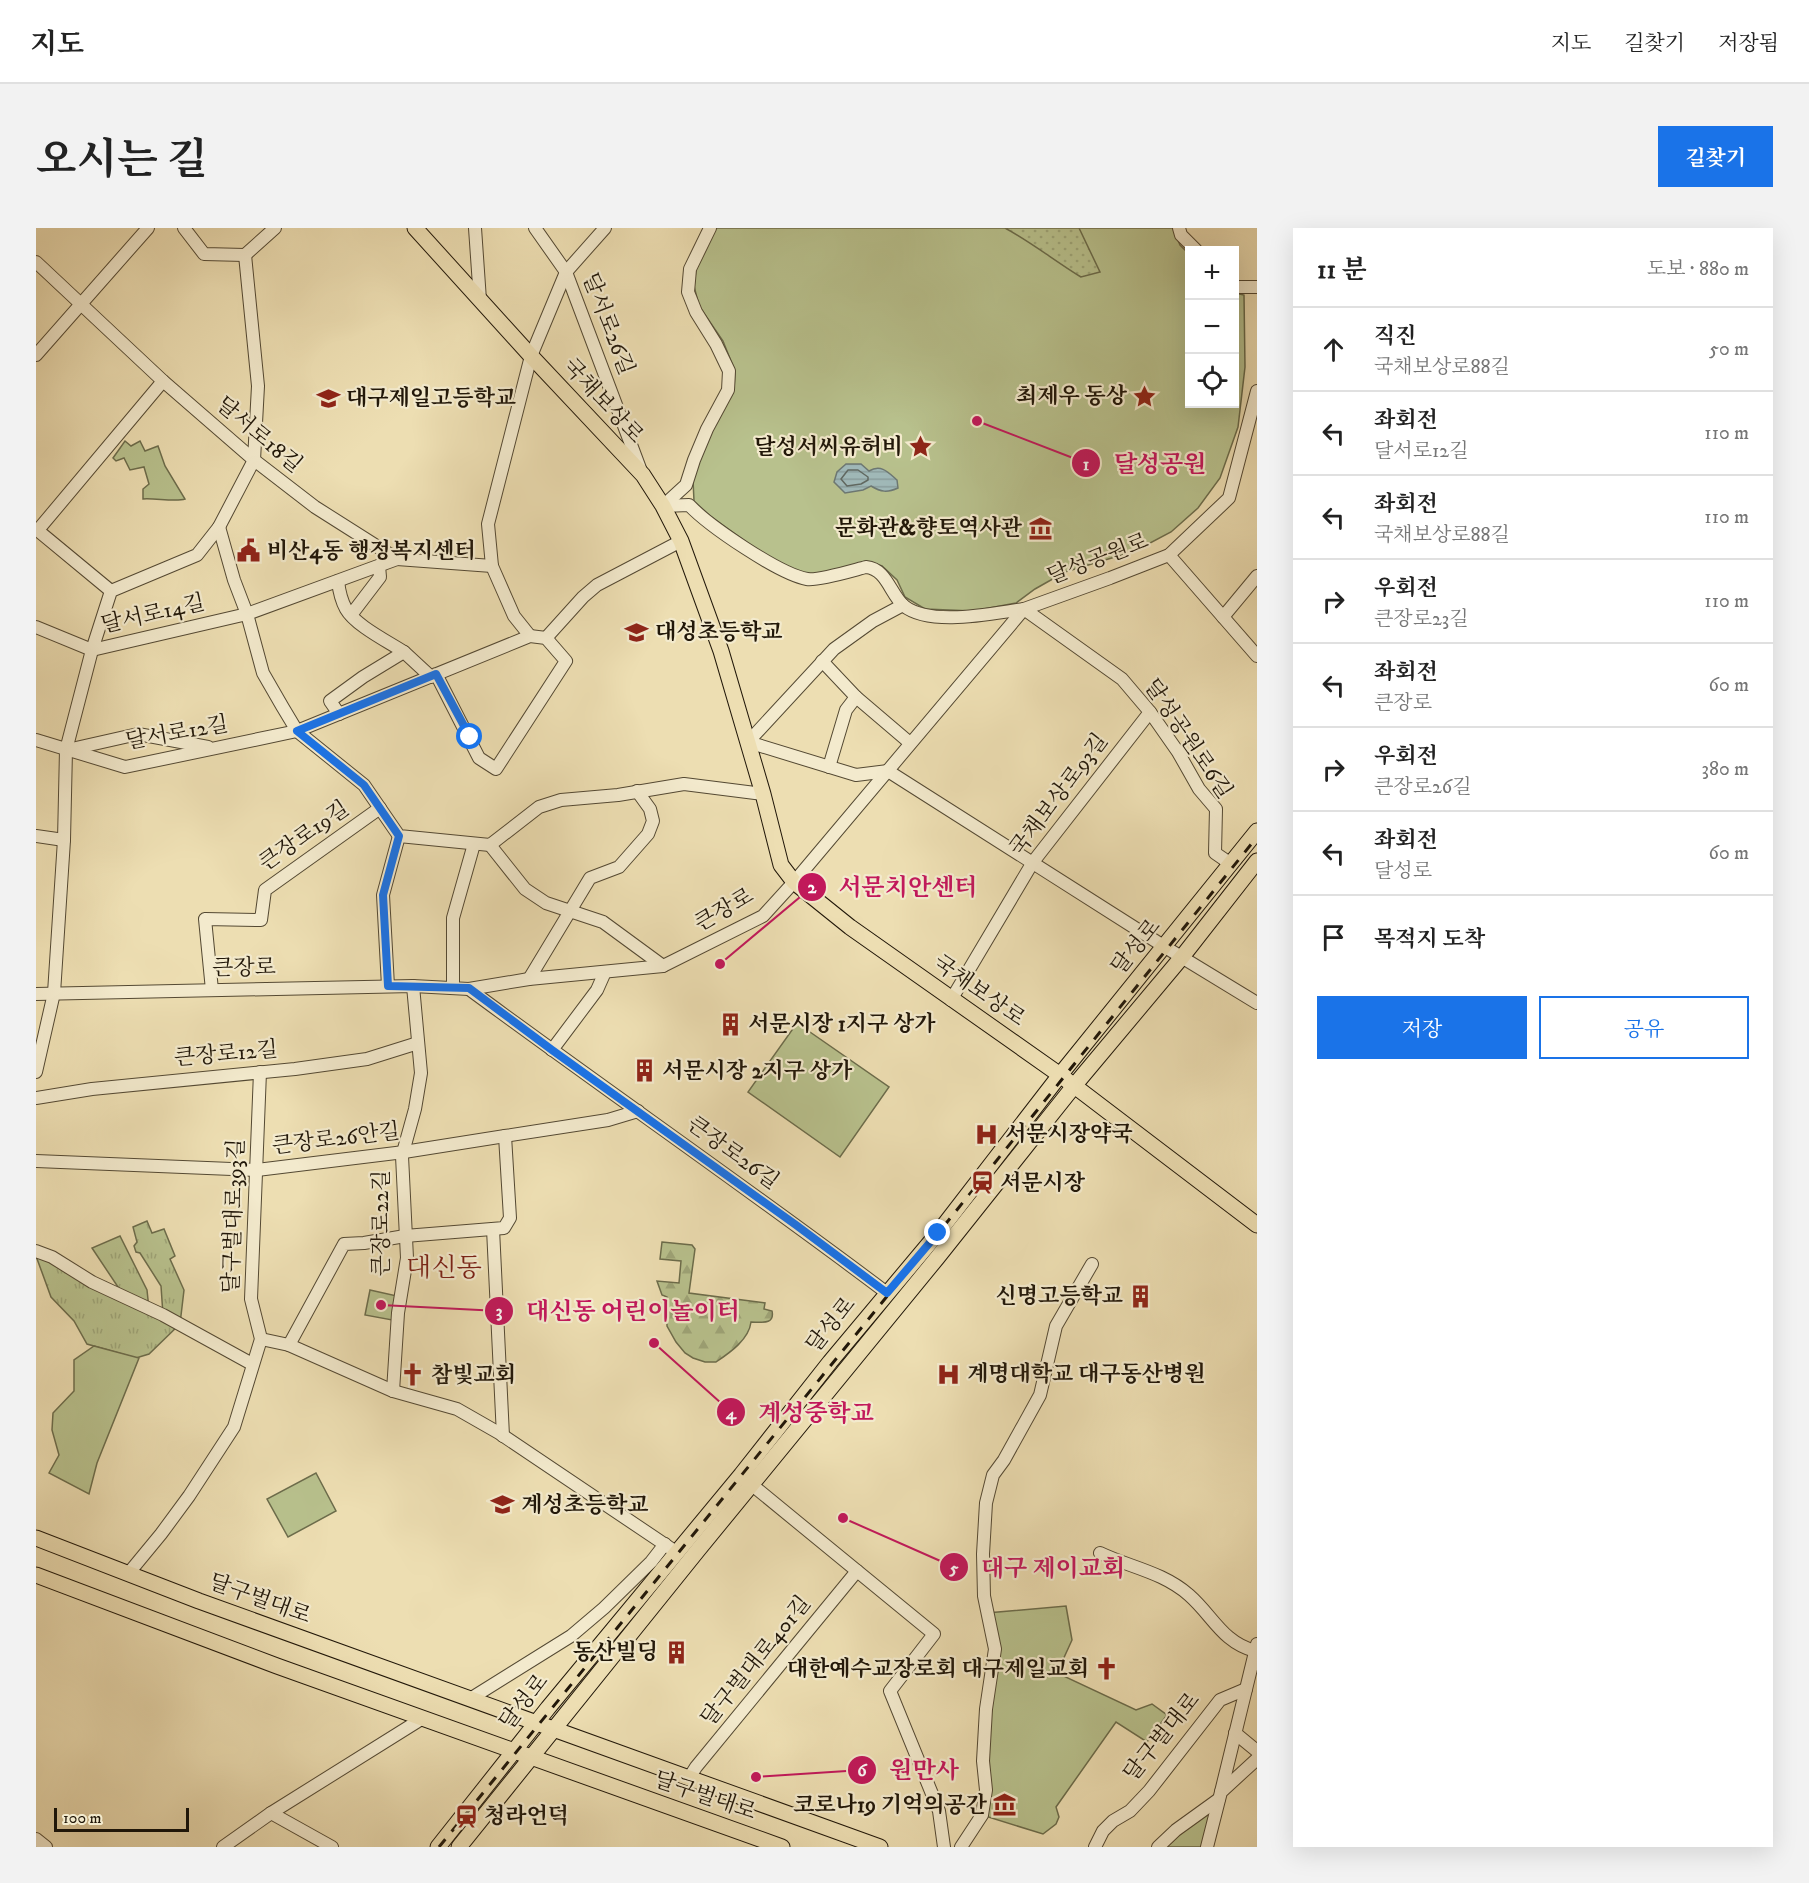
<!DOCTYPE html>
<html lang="ko">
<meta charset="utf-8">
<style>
:root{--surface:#fff;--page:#f2f2f2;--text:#222;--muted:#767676;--line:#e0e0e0;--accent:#1a73e8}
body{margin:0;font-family:"IM FELL DW Pica","Noto Serif KR",serif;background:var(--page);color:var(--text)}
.controls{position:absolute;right:18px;top:18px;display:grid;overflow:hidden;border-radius:0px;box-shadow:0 6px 24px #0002}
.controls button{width:54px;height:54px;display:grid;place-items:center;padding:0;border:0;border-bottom:2px solid var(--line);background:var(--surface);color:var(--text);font:30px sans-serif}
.scale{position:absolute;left:18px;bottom:15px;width:135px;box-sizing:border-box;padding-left:6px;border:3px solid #211709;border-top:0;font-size:16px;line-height:21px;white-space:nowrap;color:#211709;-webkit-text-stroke:4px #f3eacd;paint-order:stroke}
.stop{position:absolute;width:18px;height:18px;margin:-14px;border:4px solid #1a73e8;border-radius:50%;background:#fff}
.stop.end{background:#1a73e8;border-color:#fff;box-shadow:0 2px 6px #0008}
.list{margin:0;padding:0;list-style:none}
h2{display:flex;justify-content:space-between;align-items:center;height:78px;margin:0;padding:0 24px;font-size:26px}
h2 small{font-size:20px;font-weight:400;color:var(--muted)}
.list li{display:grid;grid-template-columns:39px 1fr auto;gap:18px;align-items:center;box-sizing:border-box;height:84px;padding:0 24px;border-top:2px solid var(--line)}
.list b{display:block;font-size:22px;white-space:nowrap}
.list p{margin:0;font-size:20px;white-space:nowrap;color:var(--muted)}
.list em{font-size:20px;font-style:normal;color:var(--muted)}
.actions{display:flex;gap:12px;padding:18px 24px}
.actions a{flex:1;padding:14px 0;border:2px solid var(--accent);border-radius:0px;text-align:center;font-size:21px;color:var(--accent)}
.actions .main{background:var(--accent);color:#fff}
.icon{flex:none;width:33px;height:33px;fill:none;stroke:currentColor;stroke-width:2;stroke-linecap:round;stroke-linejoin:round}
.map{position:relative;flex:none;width:1221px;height:1619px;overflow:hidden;border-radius:0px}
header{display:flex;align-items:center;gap:36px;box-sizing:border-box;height:84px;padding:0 30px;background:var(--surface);border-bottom:2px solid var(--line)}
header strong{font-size:28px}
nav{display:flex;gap:33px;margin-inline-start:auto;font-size:21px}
.intro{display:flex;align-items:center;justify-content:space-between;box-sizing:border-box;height:144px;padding:0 36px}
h1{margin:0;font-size:42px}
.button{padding:15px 27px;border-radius:0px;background:var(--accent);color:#fff;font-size:21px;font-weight:700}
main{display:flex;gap:36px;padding:0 36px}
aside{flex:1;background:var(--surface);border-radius:0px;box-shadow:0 6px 24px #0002}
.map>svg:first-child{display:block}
</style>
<header>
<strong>지도</strong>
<nav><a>지도</a><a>길찾기</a><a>저장됨</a></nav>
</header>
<div class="intro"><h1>오시는 길</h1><a class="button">길찾기</a></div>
<main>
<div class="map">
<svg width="1221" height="1619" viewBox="0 0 1221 1619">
<defs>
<pattern id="grass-tufts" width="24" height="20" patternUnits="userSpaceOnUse" patternTransform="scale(1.5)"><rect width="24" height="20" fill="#b8c18d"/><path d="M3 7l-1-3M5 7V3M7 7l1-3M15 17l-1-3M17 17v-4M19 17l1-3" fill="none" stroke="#9ea578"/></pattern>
<pattern id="forest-firs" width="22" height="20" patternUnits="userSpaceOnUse" patternTransform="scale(1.5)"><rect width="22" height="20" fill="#b8c18d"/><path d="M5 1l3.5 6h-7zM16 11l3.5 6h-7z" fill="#9ea578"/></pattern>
<pattern id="garden-dots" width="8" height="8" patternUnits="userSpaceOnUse" patternTransform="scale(1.5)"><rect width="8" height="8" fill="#b8c18d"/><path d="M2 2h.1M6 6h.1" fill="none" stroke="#9ea578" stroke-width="1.8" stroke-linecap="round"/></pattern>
<pattern id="water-rules" width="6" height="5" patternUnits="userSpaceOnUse" patternTransform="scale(1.5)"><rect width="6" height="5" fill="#a0b9b9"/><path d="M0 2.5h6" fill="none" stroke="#8a9e9e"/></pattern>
</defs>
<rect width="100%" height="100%" fill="#eddeb2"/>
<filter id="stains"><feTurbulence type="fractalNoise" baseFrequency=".00333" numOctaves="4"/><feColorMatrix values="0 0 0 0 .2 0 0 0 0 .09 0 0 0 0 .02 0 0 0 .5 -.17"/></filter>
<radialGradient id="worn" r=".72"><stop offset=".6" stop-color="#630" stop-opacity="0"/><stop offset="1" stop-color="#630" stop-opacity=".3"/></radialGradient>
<path fill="url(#grass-tufts)" stroke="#6c6c4b" stroke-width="1.5" d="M111 993 116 1005 128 1001 139 1028 134 1031 148 1062 144 1096 113 1126 100 1130 51 1116 38 1093 15 1069 0 1028 88 1068 56 1020 84 1008 111 1062 113 1081 127 1087 125 1058 104 1025 100 1024 98 1018 101 1014 97 999Z"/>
<path fill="url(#forest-firs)" stroke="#6c6c4b" stroke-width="1.5" d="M626 1014 656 1017 659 1021 653 1065 729 1075 728 1081 736 1083C739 1097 725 1094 715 1094 713 1111 695 1124 680 1134H669L657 1130 649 1125 640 1114 631 1098V1069L626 1067 621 1053 643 1055 645 1033 624 1031Z"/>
<g fill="#b8c18d" stroke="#6c6c4b" stroke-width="1.5">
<path d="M680 0H1137L1144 17 1153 26 1154 176H1198L1199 65 1208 67 1209 139 1202 199 1184 250 1162 280 1135 304 1099 323 1029 344 999 361 980 375 937 383 889 381 869 369 861 352 846 338 834 334 771 348 731 329 673 287 658 273 657 252 667 218 698 161 699 143 687 113 663 78 658 58 661 34Z"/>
<path d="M89 213 95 218 104 213 109 223 122 218 129 238 149 271C141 274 118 270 107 271V261L113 256 108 239 94 242 88 230 80 233 77 230Z"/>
<path d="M761 795 853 859 804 929 712 864Z"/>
<path d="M334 1062 361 1068 356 1092 329 1087Z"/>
<path d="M58 1118 103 1130 61 1235 53 1266 13 1245 23 1227 16 1202 17 1185 38 1163V1132Z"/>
<path d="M280 1245 300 1283 252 1309 231 1271Z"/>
<path d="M1030 1378 1036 1412 1021 1445 1100 1482 1116 1476 1131 1487 1111 1514 1080 1494 1020 1579 1023 1589 1020 1596 1007 1606 946 1587 959 1421 951 1385Z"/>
<path d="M1183 1571 1171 1619H1122Z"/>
</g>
<path fill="url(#garden-dots)" stroke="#6c6c4b" stroke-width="1.5" d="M969 0H1043L1064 44 1045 49C1019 33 995 14 969 0Z"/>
<path fill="url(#water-rules)" stroke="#6d7873" stroke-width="1.5" d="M810 236H825L833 243C845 236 852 244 861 252L862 260C851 265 845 264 835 258L827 262 809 265 798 254 801 244Z"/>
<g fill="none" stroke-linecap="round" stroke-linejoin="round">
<path stroke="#606861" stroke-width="1.5" d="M812 242H822L832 249V252L825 256 811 258 805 251Z"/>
<defs>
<g id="minor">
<path d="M148 0 168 26 209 27"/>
<path d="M439 0 444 72"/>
<path d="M499 0 530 44 605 243"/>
<path d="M1143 0 1145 7 1160 22"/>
<path d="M209 27 239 0"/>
<path d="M0 34 127 153 218 232 279 279 361 331 456 338"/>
<path d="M1198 59H1221"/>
<path d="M0 127 112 0"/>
<path d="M627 278 653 277C673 298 743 346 771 351 782 353 818 342 830 339 851 341 854 366 868 378 895 399 957 385 988 381L1086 451 1114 484 1142 524 1163 561 1180 581 1179 625 1195 636"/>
<path d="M627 278 650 257 658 232 671 201 692 162 693 143 680 116 660 84 652 64 654 41 674 0"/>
<path d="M183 299 198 352 211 386 227 445 246 478 261 503 328 557 363 608 454 617 503 579 525 572 582 567 648 556 727 566"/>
<path d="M0 301 75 363"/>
<path d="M2 302 127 153"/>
<path d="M1133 327 1221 428"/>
<path d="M302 353C303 362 305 372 310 381 319 397 351 413 368 424"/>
<path d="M867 377 837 393 798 421 712 514 820 547 852 543 1129 719 1221 775"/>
<path d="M315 387 344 349 343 338"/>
<path d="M1187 389 1221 348"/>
<path d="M0 399 56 422 211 386 361 331"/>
<path d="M494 408 478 388 456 338 452 296 495 128 530 44 569 0"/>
<path d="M510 410 547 369 561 357 645 313"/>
<path d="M786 433 820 469 874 515"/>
<path d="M303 486 294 473 327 449 368 424 395 449"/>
<path d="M0 512 89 539 261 503 494 408 510 410 530 433 460 541 443 530 400 446"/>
<path d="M31 522 102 506 172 519"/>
<path d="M793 539 810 482 820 469"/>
<path d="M0 608 28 612"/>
<path d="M454 617 489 661 510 675 567 694 627 738"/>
<path d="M493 751 554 650 583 639 612 606 617 593 614 581 601 563"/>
<path d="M352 758 347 667 363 608"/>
<path d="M417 760V690L438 616"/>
<path d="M433 761C571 863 713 961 851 1065"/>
<path d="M176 762 169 691 225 692 229 662 344 580"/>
<path d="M0 766 377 758 433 761 493 751 627 738 727 688 758 654 988 381 1074 350 1133 327 1193 270 1221 163"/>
<path d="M915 772 997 634 1114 484"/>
<path d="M516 822 561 762 569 744"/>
<path d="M0 844 18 765 28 612 30 522 56 422 75 363 161 327 183 299 218 232 222 158 209 27"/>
<path d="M0 870 56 861 259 841 331 831 382 815"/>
<path d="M0 933 221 942 368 924 469 908 572 892 602 883"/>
<path d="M457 1001 467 1208"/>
<path d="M0 1023 16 1029 56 1054 127 1087 216 1136"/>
<path d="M225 1111 253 1117 357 1163 421 1181 463 1205 640 1324"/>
<path d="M253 1117 308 1016 328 1015 369 1008 468 1000 474 990 469 908"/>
<path d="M357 1163 362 1085 371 1030 366 928 379 881 385 845 377 758"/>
<path d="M710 1252 898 1406 854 1463 903 1583 908 1619"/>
<path d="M1064 1325C1093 1339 1127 1344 1153 1367 1177 1388 1186 1414 1219 1423"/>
<path d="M92 1346 125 1306 153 1268 198 1199 225 1111 215 1071 224 844"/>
<path d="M434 1471 535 1408 568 1380 615 1334 629 1316"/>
<path d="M1199 1505 1221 1523"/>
<path d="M653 1550 660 1539 821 1343"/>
<path d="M1185 1564 1221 1416"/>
<path d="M235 1585 296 1619"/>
<path d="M0 1611 10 1619"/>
<path d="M187 1619 235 1585 387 1490"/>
<path d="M925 1619 946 1587 950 1562 947 1533 950 1481 959 1421 948 1368 947 1326 950 1275 957 1247 968 1232 1004 1167 1020 1098 1056 1036"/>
<path d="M1059 1619 1067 1603 1077 1593 1094 1583 1113 1563 1184 1472 1210 1461"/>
<path d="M1122 1619 1140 1602 1183 1571"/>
<path d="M1171 1619 1185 1564 1221 1531"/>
</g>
<g id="major">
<path d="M379 0 495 128 607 247 627 278 645 313 685 423 727 566 745 637 758 654 814 699 1024 847 1221 997"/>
<path d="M0 1310 163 1373 844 1619"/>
<path d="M0 1347 241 1438 746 1619"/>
<path d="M402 1619 512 1480 705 1247 794 1134 902 1005 1024 847 1221 603"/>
<path d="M423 1619 662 1322 901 1030 1038 858 1146 729 1221 633"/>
</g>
</defs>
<use href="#minor" stroke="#544933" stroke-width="14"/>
<use href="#major" stroke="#211709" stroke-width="17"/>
<use href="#minor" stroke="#f3eacd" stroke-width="12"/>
<use href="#major" stroke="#eddeb2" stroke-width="15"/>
<path stroke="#211709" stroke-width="3" stroke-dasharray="10 10" stroke-linecap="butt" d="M403 1619 883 1029 1221 609"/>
</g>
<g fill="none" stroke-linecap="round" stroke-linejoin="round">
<path stroke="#1a73e8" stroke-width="8" d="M434 509 400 446 261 503 328 557 363 608 347 667 352 758 433 760 516 822 760 997 851 1065 902 1005"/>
</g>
<defs>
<symbol id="sight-bare" viewBox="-9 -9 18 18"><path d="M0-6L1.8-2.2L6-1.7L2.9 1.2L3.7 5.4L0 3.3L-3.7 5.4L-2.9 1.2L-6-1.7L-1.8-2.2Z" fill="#8f2418" stroke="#f3eacd" stroke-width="2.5" paint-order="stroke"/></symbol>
<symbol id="school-bare" viewBox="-9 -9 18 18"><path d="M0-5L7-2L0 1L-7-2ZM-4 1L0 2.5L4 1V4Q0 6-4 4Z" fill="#8f2418" stroke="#f3eacd" stroke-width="2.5" paint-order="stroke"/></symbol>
<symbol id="museum-bare" viewBox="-9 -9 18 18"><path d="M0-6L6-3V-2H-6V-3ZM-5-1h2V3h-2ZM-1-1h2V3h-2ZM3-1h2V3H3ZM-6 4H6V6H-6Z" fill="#8f2418" stroke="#f3eacd" stroke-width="2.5" paint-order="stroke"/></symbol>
<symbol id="civic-bare" viewBox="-9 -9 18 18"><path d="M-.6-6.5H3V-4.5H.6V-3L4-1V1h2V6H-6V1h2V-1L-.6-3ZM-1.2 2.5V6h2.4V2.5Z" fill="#8f2418" stroke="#f3eacd" stroke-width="2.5" paint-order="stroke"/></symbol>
<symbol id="building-bare" viewBox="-9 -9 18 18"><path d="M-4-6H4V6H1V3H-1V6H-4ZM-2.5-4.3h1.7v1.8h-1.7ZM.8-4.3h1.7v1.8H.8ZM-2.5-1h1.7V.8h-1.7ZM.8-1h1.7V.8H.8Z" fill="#8f2418" stroke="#f3eacd" stroke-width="2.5" paint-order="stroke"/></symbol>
<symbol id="hospital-bare" viewBox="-9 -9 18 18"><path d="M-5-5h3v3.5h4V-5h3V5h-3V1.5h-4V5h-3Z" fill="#8f2418" stroke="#f3eacd" stroke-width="2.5" paint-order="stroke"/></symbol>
<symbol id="station-bare" viewBox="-9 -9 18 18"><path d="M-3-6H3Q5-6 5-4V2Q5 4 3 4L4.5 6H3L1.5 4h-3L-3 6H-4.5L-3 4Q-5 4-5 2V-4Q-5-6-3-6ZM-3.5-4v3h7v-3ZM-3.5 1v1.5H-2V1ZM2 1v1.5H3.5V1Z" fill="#8f2418" stroke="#f3eacd" stroke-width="2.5" paint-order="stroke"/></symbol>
<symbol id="church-bare" viewBox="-9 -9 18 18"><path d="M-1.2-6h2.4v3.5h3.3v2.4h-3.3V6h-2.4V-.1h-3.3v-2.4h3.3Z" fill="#8f2418" stroke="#f3eacd" stroke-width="2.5" paint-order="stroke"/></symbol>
</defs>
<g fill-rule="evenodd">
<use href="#sight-bare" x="1092" y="152" width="33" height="33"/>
<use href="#school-bare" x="276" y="154" width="33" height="33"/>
<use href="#sight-bare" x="868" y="202" width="33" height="33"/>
<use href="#museum-bare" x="988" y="284" width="33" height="33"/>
<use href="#civic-bare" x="196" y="306" width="33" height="33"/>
<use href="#school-bare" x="584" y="388" width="33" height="33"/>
<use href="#building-bare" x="678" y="780" width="33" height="33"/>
<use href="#building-bare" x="592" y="826" width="33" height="33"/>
<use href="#hospital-bare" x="934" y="890" width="33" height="33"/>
<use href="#station-bare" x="930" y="938" width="33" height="33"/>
<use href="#building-bare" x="1088" y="1052" width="33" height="33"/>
<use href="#hospital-bare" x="896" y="1130" width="33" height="33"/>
<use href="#church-bare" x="360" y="1130" width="33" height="33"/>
<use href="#school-bare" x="450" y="1260" width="33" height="33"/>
<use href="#building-bare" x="624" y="1408" width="33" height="33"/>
<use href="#church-bare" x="1054" y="1424" width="33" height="33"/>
<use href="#museum-bare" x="952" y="1560" width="33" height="33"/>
<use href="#station-bare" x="414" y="1572" width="33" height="33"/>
</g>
<g text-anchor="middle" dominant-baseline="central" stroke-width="4.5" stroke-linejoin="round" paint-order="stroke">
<g font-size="22" fill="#211709" stroke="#f3eacd">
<text transform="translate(572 96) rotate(69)">달서로26길</text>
<text transform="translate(567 173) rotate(47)">국채보상로</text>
<text transform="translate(223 207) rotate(40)">달서로18길</text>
<text transform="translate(1062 331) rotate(-21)">달성공원로</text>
<text transform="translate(117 386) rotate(-13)">달서로14길</text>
<text transform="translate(141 505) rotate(-10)">달서로12길</text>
<text transform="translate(1152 511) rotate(56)">달성공원로6길</text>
<text transform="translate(1023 567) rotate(-53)">국채보상로93길</text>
<text transform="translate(268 608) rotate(-35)">큰장로19길</text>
<text transform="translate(688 682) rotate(-30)">큰장로</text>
<text transform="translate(1100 719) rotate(-51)">달성로</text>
<text transform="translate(208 740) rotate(-1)">큰장로</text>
<text transform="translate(943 763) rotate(35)">국채보상로</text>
<text transform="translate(190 826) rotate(-5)">큰장로12길</text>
<text transform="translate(300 911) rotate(-7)">큰장로26안길</text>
<text transform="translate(697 925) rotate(36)">큰장로26길</text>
<text transform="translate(198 988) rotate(-88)">달구벌대로393길</text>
<text transform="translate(345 995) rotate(-90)">큰장로22길</text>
<text transform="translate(795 1097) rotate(-51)">달성로</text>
<text transform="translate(224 1371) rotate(20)">달구벌대로</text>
<text transform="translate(720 1433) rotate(-51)">달구벌대로401길</text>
<text transform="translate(488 1474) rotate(-52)">달성로</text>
<text transform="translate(1126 1509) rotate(-51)">달구벌대로</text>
<text transform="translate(669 1568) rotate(19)">달구벌대로</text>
</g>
<g font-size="22" font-weight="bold" fill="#211709" stroke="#f3eacd" text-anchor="start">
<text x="1091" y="168" text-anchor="end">최제우 동상</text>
<text x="310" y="170">대구제일고등학교</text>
<text x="867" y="219" text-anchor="end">달성서씨유허비</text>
<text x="986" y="300" text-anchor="end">문화관&amp;향토역사관</text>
<text x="231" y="323">비산4동 행정복지센터</text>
<text x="619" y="404">대성초등학교</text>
<text x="712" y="796">서문시장 1지구 상가</text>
<text x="626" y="843">서문시장 2지구 상가</text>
<text x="969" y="906">서문시장약국</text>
<text x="964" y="955">서문시장</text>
<text x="1087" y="1068" text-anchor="end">신명고등학교</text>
<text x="931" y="1146">계명대학교 대구동산병원</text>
<text x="395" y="1147">참빛교회</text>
<text x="485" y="1277">계성초등학교</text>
<text x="622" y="1424" text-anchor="end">동산빌딩</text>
<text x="1053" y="1441" text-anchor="end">대한예수교장로회 대구제일교회</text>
<text x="951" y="1577" text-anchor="end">코로나19 기억의공간</text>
<text x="448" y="1588">청라언덕</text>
</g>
<g font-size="26" fill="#7a1f14" stroke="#f3eacd">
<text x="408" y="1040">대신동</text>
</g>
</g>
<path fill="none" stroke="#c2185b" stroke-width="2" d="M941 193L1050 235M684 736L776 659M345 1077L463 1083M618 1115L695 1184M807 1290L918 1339M720 1549L826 1542"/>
<g fill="#c2185b" stroke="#f3eacd" stroke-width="2">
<circle cx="941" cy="193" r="6"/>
<circle cx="684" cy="736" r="6"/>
<circle cx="345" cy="1077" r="6"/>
<circle cx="618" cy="1115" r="6"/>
<circle cx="807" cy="1290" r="6"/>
<circle cx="720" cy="1549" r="6"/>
<circle cx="1050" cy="235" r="15"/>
<circle cx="776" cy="659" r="15"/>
<circle cx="463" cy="1083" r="15"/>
<circle cx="695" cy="1184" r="15"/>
<circle cx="918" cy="1339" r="15"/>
<circle cx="826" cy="1542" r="15"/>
</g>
<g font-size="18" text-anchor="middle" font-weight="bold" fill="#fff">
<text x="1050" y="242">1</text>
<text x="776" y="665">2</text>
<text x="463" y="1089">3</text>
<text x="695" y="1191">4</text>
<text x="918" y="1346">5</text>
<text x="826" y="1548">6</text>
</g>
<g font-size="24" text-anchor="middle" font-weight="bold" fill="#c2185b" stroke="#f3eacd" stroke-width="4.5" stroke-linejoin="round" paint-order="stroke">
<text x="1124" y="244">달성공원</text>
<text x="872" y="667">서문치안센터</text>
<text x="597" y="1091">대신동 어린이놀이터</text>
<text x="780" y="1193">계성중학교</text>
<text x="1017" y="1348">대구 제이교회</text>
<text x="888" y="1550">원만사</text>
</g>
<rect width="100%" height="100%" filter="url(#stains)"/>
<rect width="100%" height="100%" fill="url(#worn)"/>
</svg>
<div class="controls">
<button>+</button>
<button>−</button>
<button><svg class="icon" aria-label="locate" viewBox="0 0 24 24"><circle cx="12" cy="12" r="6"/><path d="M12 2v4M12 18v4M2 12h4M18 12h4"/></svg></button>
</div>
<div class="scale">100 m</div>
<div class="stop" style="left:434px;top:509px"></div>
<div class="stop end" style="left:902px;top:1005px"></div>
</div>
<aside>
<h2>11 분<small>도보 · 880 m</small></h2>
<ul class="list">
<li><svg class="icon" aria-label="ahead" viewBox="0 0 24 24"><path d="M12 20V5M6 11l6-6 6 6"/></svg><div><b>직진</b><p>국채보상로88길</p></div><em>50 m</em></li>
<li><svg class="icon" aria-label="left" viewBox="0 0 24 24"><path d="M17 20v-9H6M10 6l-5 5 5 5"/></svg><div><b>좌회전</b><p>달서로12길</p></div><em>110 m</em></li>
<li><svg class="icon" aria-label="left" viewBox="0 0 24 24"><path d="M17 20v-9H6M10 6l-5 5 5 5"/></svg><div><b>좌회전</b><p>국채보상로88길</p></div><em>110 m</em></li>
<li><svg class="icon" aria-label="right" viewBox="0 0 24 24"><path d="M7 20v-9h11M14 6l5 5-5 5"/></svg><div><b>우회전</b><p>큰장로23길</p></div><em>110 m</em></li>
<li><svg class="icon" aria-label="left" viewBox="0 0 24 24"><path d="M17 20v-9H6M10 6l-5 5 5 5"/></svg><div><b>좌회전</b><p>큰장로</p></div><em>60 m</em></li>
<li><svg class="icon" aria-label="right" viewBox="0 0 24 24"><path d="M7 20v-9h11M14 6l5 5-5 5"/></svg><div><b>우회전</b><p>큰장로26길</p></div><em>380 m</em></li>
<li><svg class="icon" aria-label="left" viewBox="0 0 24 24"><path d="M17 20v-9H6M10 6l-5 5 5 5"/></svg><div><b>좌회전</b><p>달성로</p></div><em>60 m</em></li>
<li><svg class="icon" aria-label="arrive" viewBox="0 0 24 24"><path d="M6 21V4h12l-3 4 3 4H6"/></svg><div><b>목적지 도착</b></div></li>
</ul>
<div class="actions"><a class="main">저장</a><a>공유</a></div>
</aside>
</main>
